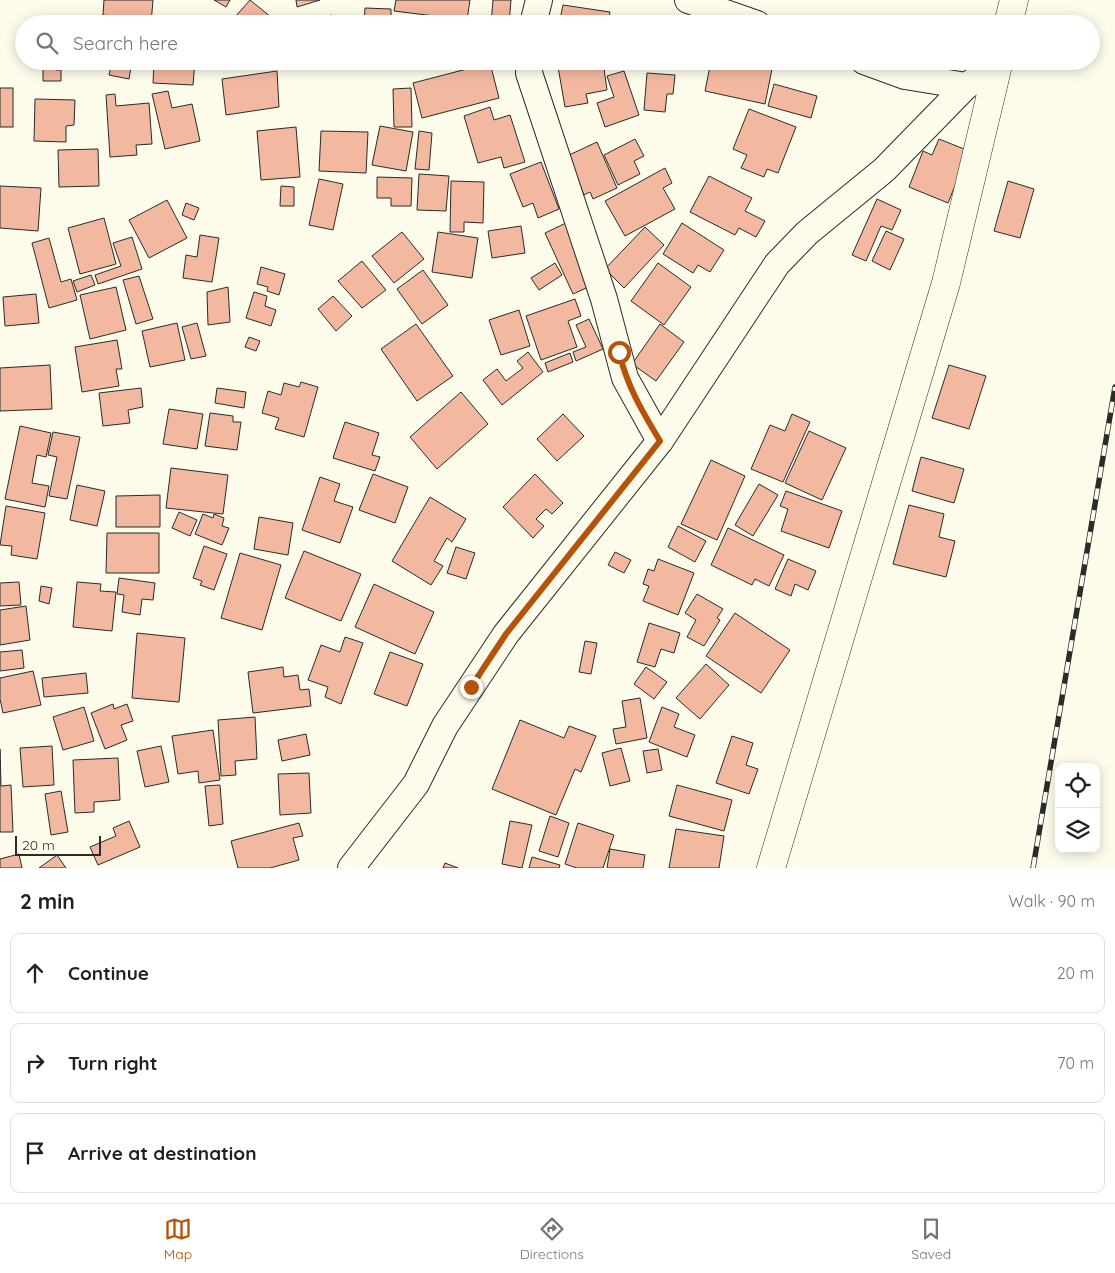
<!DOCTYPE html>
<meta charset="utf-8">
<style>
:root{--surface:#fff;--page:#f2f2f2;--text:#202124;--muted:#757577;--line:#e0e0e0;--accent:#b45309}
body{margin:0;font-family:Quicksand,sans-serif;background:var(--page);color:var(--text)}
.controls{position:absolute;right:15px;bottom:15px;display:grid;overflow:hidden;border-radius:10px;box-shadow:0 2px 12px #0003}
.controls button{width:45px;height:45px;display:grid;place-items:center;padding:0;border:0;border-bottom:1px solid var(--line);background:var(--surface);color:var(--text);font:25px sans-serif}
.scale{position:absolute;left:15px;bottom:12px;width:86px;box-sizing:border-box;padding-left:5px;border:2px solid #2b2b2b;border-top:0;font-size:14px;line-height:18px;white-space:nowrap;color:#2b2b2b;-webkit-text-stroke:4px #fdfbea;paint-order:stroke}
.stop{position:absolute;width:15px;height:15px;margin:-11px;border:4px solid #b45309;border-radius:50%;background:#fff}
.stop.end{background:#b45309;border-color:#fff;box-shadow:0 1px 5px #0008}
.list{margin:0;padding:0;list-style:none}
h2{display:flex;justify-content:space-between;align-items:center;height:65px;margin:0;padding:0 20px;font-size:21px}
h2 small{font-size:16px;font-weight:400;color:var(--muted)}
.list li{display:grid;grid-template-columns:32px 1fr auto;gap:15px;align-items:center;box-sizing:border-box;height:80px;margin:0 10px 10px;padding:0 10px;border:1px solid var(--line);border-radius:10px}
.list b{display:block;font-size:19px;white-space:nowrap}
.list em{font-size:16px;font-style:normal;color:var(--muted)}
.icon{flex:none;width:28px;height:28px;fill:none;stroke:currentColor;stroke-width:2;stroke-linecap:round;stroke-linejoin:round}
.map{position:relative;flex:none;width:1115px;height:868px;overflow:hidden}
.search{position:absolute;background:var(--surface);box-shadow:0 2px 12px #0003;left:15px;right:15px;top:15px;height:55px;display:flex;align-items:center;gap:12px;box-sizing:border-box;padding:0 18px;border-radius:28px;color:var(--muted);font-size:19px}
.sheet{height:335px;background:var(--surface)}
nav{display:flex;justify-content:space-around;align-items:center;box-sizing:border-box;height:70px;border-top:1px solid var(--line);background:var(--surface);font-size:14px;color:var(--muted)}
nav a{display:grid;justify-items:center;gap:2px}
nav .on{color:var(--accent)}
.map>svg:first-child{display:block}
</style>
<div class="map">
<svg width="1115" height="868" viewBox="0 0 1115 868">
<rect width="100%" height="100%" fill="#fdfbea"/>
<g fill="#f2b8a0" stroke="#2b2b2b">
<path d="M104 0H153L151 24H108L109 16 103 15Z"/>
<path d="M214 0H230L226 7Z"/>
<path d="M250 0 276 21 273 24H242L235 17Z"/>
<path d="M296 0H320L297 7Z"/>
<path d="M396 0H470L467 20 394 11Z"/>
<path d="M493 0H511L509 24H491Z"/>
<path d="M563 5 610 12 608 24H559Z"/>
<path d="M365 8 391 9V24H364Z"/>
<path d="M332 15 333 24H312V19Z"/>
<path d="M43 61H56V70H61V81H43Z"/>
<path d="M112 61H132L129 79 109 75Z"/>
<path d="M154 61H195L193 85 153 83Z"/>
<path d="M589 61H603L607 90 586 94 588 103 565 107 558 67Z"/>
<path d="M611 61H656L655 68Z"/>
<path d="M711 61H761L773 64 765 104 705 91Z"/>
<path d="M490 63 499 98 422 118 413 83Z"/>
<path d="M277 71 279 107 226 115 222 79Z"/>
<path d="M624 71 639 115 605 127 597 103 614 97 607 76Z"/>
<path d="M647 73 675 75 673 94H667L665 112 644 110Z"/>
<path d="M774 84 817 96 811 118 768 106Z"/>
<rect x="0" y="88" width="13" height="39"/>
<path d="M411 88 412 127H394L393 89Z"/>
<path d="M168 91 172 108 192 104 200 141 165 149 152 94Z"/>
<path d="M115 94 116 106 149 103 152 144 136 145 137 155 110 157 106 95Z"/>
<path d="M35 99 75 100 74 125 66 126V142L34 141Z"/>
<path d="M490 107 494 120 510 115 525 162 504 168 501 157 478 163 464 116Z"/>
<path d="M749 109 796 127 778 173 767 169 764 177 741 168 747 155 733 149Z"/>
<path d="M380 126 413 132 406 171 372 165Z"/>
<path d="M296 127 300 177 261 180 257 131Z"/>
<path d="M321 131 368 132 366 173 319 171Z"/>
<path d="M419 131 432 133 429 170 415 169Z"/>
<path d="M635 139 644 156 634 161 640 174 618 185 604 155Z"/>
<path d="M939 139 969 151 948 203 909 187 923 151 932 155Z"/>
<path d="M597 142 617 188 593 199 590 192 584 195 567 156Z"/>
<path d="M98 149 99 186 59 187 58 150Z"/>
<path d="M541 162 559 209 538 218 533 203 523 207 510 174Z"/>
<path d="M665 168 672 183 663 188 675 209 625 236 605 201Z"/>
<path d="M419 174 449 176 446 211 417 210Z"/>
<path d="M709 176 752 198 745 211 765 221 756 237 739 228 735 235 690 212Z"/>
<path d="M377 177 412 178 411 206H391V198H377Z"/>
<path d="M319 179 343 184 333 230 309 225Z"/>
<path d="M451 181 484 182 483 223 464 222V232H450Z"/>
<path d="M1008 181 1034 189 1020 238 994 231Z"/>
<path d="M0 186 41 188 38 231 0 228Z"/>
<path d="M281 186 294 187V206H280Z"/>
<path d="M877 199 901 210 892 230 881 226 866 261 852 255Z"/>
<path d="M167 200 187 238 149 258 129 220Z"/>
<path d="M186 203 199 208 194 220 182 215Z"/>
<path d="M104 218 116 264 80 274 68 228Z"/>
<path d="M568 222 595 284 573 294 545 233Z"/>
<path d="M682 223 724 250 710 272 698 265 693 273 663 254Z"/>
<path d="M521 226 525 253 492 258 488 231Z"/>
<path d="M645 227 664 245 624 288 605 269Z"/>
<path d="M886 231 904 239 890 270 872 261Z"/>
<path d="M402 232 424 259 394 283 372 256Z"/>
<path d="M438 232 478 238 472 278 432 272Z"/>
<path d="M200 235 219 238 212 282 183 278 186 255 197 257Z"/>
<path d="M132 237 142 269 98 284 95 275 121 266 113 243Z"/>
<path d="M49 238 61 282 71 279 77 300 49 308 32 243Z"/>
<path d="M362 261 386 290 362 308 338 281Z"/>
<path d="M555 263 562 275 539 290 531 278Z"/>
<path d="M658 263 691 287 664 325 631 301Z"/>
<path d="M261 267 285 274 279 295 267 291 268 287 257 284Z"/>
<path d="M423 270 448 305 422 324 397 289Z"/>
<path d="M91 275 95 285 77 292 73 281Z"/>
<path d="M139 276 153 319 136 324 123 280Z"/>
<path d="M116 287 126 330 90 339 80 295Z"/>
<path d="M228 287 230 322 208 325 207 292Z"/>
<path d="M254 292 267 296 265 306 276 310 271 326 246 318Z"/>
<path d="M36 294 39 323 5 326 3 297Z"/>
<path d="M333 296 352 316 336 331 318 309Z"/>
<path d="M575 299 581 316 568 321 577 347 541 360 526 316Z"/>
<path d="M519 310 530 346 501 355 489 320Z"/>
<path d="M589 319 603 349 576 361 573 352 586 347 576 325Z"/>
<path d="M177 323 185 360 150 367 142 331Z"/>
<path d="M197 323 206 356 191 359 182 327Z"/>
<path d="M416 324 453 376 417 401 381 349Z"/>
<path d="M660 324 684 342 656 381 632 364Z"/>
<path d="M249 337 260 341 256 351 245 347Z"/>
<path d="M117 340 122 369H116L119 386 82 392 75 347Z"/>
<path d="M528 352 543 372 502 405 483 380 497 369 506 381 523 368 517 361Z"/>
<path d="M570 353 573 362 548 372 545 363Z"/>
<path d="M50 365 52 409 0 411V368Z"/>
<path d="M949 365 986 376 969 429 932 418Z"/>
<path d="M301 382 318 387 304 437 275 429 279 418 262 413 268 391 281 395 284 383 299 387Z"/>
<path d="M141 388 143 407 128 410 130 423 103 426 99 393Z"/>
<path d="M217 388 246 392 244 408 215 403Z"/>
<path d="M461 392 488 424 437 469 410 437Z"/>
<path d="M169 409 203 414 197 449 163 444Z"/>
<path d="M210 413 233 416V422H241L237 450 205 446Z"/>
<path d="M563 414 584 436 557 461 537 439Z"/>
<path d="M792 414 810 422 783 482 751 469 770 425 785 431Z"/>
<path d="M345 422 379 433 372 455 380 457 375 471 333 458Z"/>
<path d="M20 426 51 433 46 457 37 455 32 483 49 486 45 507 5 499Z"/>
<path d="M809 431 846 448 822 500 785 483Z"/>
<path d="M53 432 80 437 67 499 49 496 57 457 48 455Z"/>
<path d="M921 457 964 469 954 503 912 491Z"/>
<path d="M711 460 745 476 717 540 681 524Z"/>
<path d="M171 468 228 475 223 514 166 508Z"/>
<path d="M373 474 408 487 395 523 359 510Z"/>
<path d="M535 474 563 503 552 514 546 509 536 519 544 526 533 538 503 507Z"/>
<path d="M320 477 340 484 334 501 353 507 340 543 302 530Z"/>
<path d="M759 484 778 495 753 536 735 525Z"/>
<path d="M77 485 105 491 97 526 70 520Z"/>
<path d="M786 491 842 511 829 548 781 531 788 509 780 506Z"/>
<path d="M160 495V527H116V496Z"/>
<path d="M430 497 466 519 452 542 447 538 434 561 443 566 431 585 392 561Z"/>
<path d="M909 505 944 514 939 537 955 541 946 577 893 564Z"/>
<path d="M6 506 45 513 37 559 11 555 12 546 0 545Z"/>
<path d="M179 512 197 520 190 536 172 528Z"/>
<path d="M203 514 213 518 214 514 224 518 222 526 229 528 222 545 195 534Z"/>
<path d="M259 517 293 523 288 555 254 549Z"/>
<path d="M678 526 706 541 695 562 668 547Z"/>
<path d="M728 528 784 555 769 586 755 579 752 585 711 565Z"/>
<path d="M107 533H159V573H106Z"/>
<path d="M204 546 227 554 214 590 200 585 202 581 193 578Z"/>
<path d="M456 547 475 553 466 579 447 573Z"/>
<path d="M304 551 361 574 341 621 285 598Z"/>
<path d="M615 552 631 560 624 573 608 565Z"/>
<path d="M240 553 281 565 262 630 221 618Z"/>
<path d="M658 559 694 573 678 615 643 601 649 586 643 584 648 569 654 571Z"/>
<path d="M788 559 816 571 808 590 795 584 791 596 775 589Z"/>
<path d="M119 578 155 583 153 600 142 599 140 615 122 612 124 595 117 594Z"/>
<path d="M19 582 21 605 0 606V583Z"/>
<path d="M77 582 101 584 100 591 116 592 112 631 73 627Z"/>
<path d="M374 584 434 612 415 654 355 627Z"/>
<path d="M41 586 52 588 49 604 39 601Z"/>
<path d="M697 594 723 609 717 618 720 620 704 646 687 637 696 620 685 613Z"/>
<path d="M26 606 30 640 0 645V610Z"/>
<path d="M735 613 790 650 761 693 706 656Z"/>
<path d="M649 623 680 633 674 653 661 649 655 667 637 662Z"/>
<path d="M137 633 185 638 179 702 132 698Z"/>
<path d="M345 637 363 643 341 704 325 697 328 687 308 680 321 645 340 652Z"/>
<path d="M585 641 597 643 591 674 579 672Z"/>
<path d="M22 650 24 668 0 671V652Z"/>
<path d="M390 652 423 664 407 706 374 694Z"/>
<path d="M706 664 729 685 700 719 676 698Z"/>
<path d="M283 667 284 677 298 675 300 690 309 689 311 706 253 713 248 672Z"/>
<path d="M646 667 667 682 654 699 634 684Z"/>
<path d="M33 671 41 705 3 713 0 699V678Z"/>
<path d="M86 673 88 693 44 697 42 678Z"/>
<path d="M640 698 647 738 616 744 613 729 626 727 622 701Z"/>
<path d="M113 704 114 709 127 704 133 721 121 725 127 740 105 749 91 713Z"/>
<path d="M84 707 94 741 63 750 53 717Z"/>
<path d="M662 707 679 714 674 727 695 735 687 757 649 742Z"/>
<path d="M255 717 257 759 235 761 236 775 221 776 218 720Z"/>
<path d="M520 720 564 738 569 726 596 736 581 772 575 769 556 815 492 789Z"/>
<path d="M213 730 220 780 199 783 198 771 178 774 172 736Z"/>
<path d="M306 734 310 755 282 761 278 740Z"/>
<path d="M732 736 753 743 746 765 758 769 749 794 716 783Z"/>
<path d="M52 746 54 785 23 787 20 748Z"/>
<path d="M161 746 169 782 145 787 137 751Z"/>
<path d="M621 748 630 781 610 786 602 753Z"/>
<path d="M0 749 1 786 11 785 13 832H0Z"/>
<path d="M658 749 662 770 647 773 643 751Z"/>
<path d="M118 758 120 800 94 802V812L75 813 73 760Z"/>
<path d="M309 773 311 813 280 815 278 774Z"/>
<path d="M220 785 223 824 209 826 205 786Z"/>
<path d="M677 785 732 800 724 831 669 816Z"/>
<path d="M61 791 68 832 51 835 45 794Z"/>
<path d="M550 816 569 823 558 857 539 851Z"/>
<path d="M129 821 140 847 98 865 90 847 116 836 113 828Z"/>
<path d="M510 821 532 825 522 868 502 864Z"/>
<path d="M299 823 303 836 293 838 299 860 270 868H238L231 841Z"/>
<path d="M578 823 614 835 603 868H577L565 864Z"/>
<path d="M676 829 724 836 719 868H669Z"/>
<path d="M610 849 645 855 643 868H607Z"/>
<path d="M19 854 22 868H0V859Z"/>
<path d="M57 855 66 868H39Z"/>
<path d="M532 857 560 865 559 868H529Z"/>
<path d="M445 863 458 868H443Z"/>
</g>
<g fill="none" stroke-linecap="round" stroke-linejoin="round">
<defs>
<g id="street">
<path d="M688 0 757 24"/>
<path d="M533 24 539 0"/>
<path d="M530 61 529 73 604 299 625 378 660 441"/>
<path d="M864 61 905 76 966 86 977 79"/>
<path d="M351 868 416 784 445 726 506 634 660 441 777 264 807 233 884 170 966 86"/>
</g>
<g id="secondary">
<path d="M1008 24 1014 0"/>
<path d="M771 868 946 283 999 61"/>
</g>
</defs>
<use href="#street" stroke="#2b2b2b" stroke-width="28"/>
<use href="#secondary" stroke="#2b2b2b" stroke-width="29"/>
<use href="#street" stroke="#fdfbea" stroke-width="26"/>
<use href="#secondary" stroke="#fdfbea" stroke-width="28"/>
<defs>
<path id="rail" d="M1033 868 1115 387"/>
</defs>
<use href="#rail" stroke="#2b2b2b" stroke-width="5.5"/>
<use href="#rail" stroke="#fdfbea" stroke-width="4" stroke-dasharray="11" stroke-linecap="butt"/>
</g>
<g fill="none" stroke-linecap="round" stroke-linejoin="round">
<path stroke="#b45309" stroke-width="6" d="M471 687 506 634 660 441C642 411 627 386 619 352"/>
</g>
</svg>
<div class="controls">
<button><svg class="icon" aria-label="locate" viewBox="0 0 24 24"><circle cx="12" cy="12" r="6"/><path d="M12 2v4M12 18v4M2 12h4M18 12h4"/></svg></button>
<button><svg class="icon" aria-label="layers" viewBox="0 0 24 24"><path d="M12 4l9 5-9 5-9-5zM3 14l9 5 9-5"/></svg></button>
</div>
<div class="scale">20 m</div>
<div class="stop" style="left:619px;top:352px"></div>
<div class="stop end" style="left:471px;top:687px"></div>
<div class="search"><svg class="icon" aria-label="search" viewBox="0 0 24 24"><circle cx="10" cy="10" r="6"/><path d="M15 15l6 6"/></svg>Search here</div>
</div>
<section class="sheet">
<h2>2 min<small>Walk · 90 m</small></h2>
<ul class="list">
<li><svg class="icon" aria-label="ahead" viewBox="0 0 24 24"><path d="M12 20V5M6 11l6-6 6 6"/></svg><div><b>Continue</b></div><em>20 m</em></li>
<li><svg class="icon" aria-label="right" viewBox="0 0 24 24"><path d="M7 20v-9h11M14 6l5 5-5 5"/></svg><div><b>Turn right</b></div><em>70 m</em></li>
<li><svg class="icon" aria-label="arrive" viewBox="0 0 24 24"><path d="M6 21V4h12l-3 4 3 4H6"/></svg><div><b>Arrive at destination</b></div></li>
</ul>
</section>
<nav>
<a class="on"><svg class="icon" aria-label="map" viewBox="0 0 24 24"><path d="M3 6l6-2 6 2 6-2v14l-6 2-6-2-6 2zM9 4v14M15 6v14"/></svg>Map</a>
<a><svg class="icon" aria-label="directions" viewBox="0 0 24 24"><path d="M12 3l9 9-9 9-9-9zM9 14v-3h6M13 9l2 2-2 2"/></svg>Directions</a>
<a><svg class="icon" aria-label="saved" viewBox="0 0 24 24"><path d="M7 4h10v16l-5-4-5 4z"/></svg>Saved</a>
</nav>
